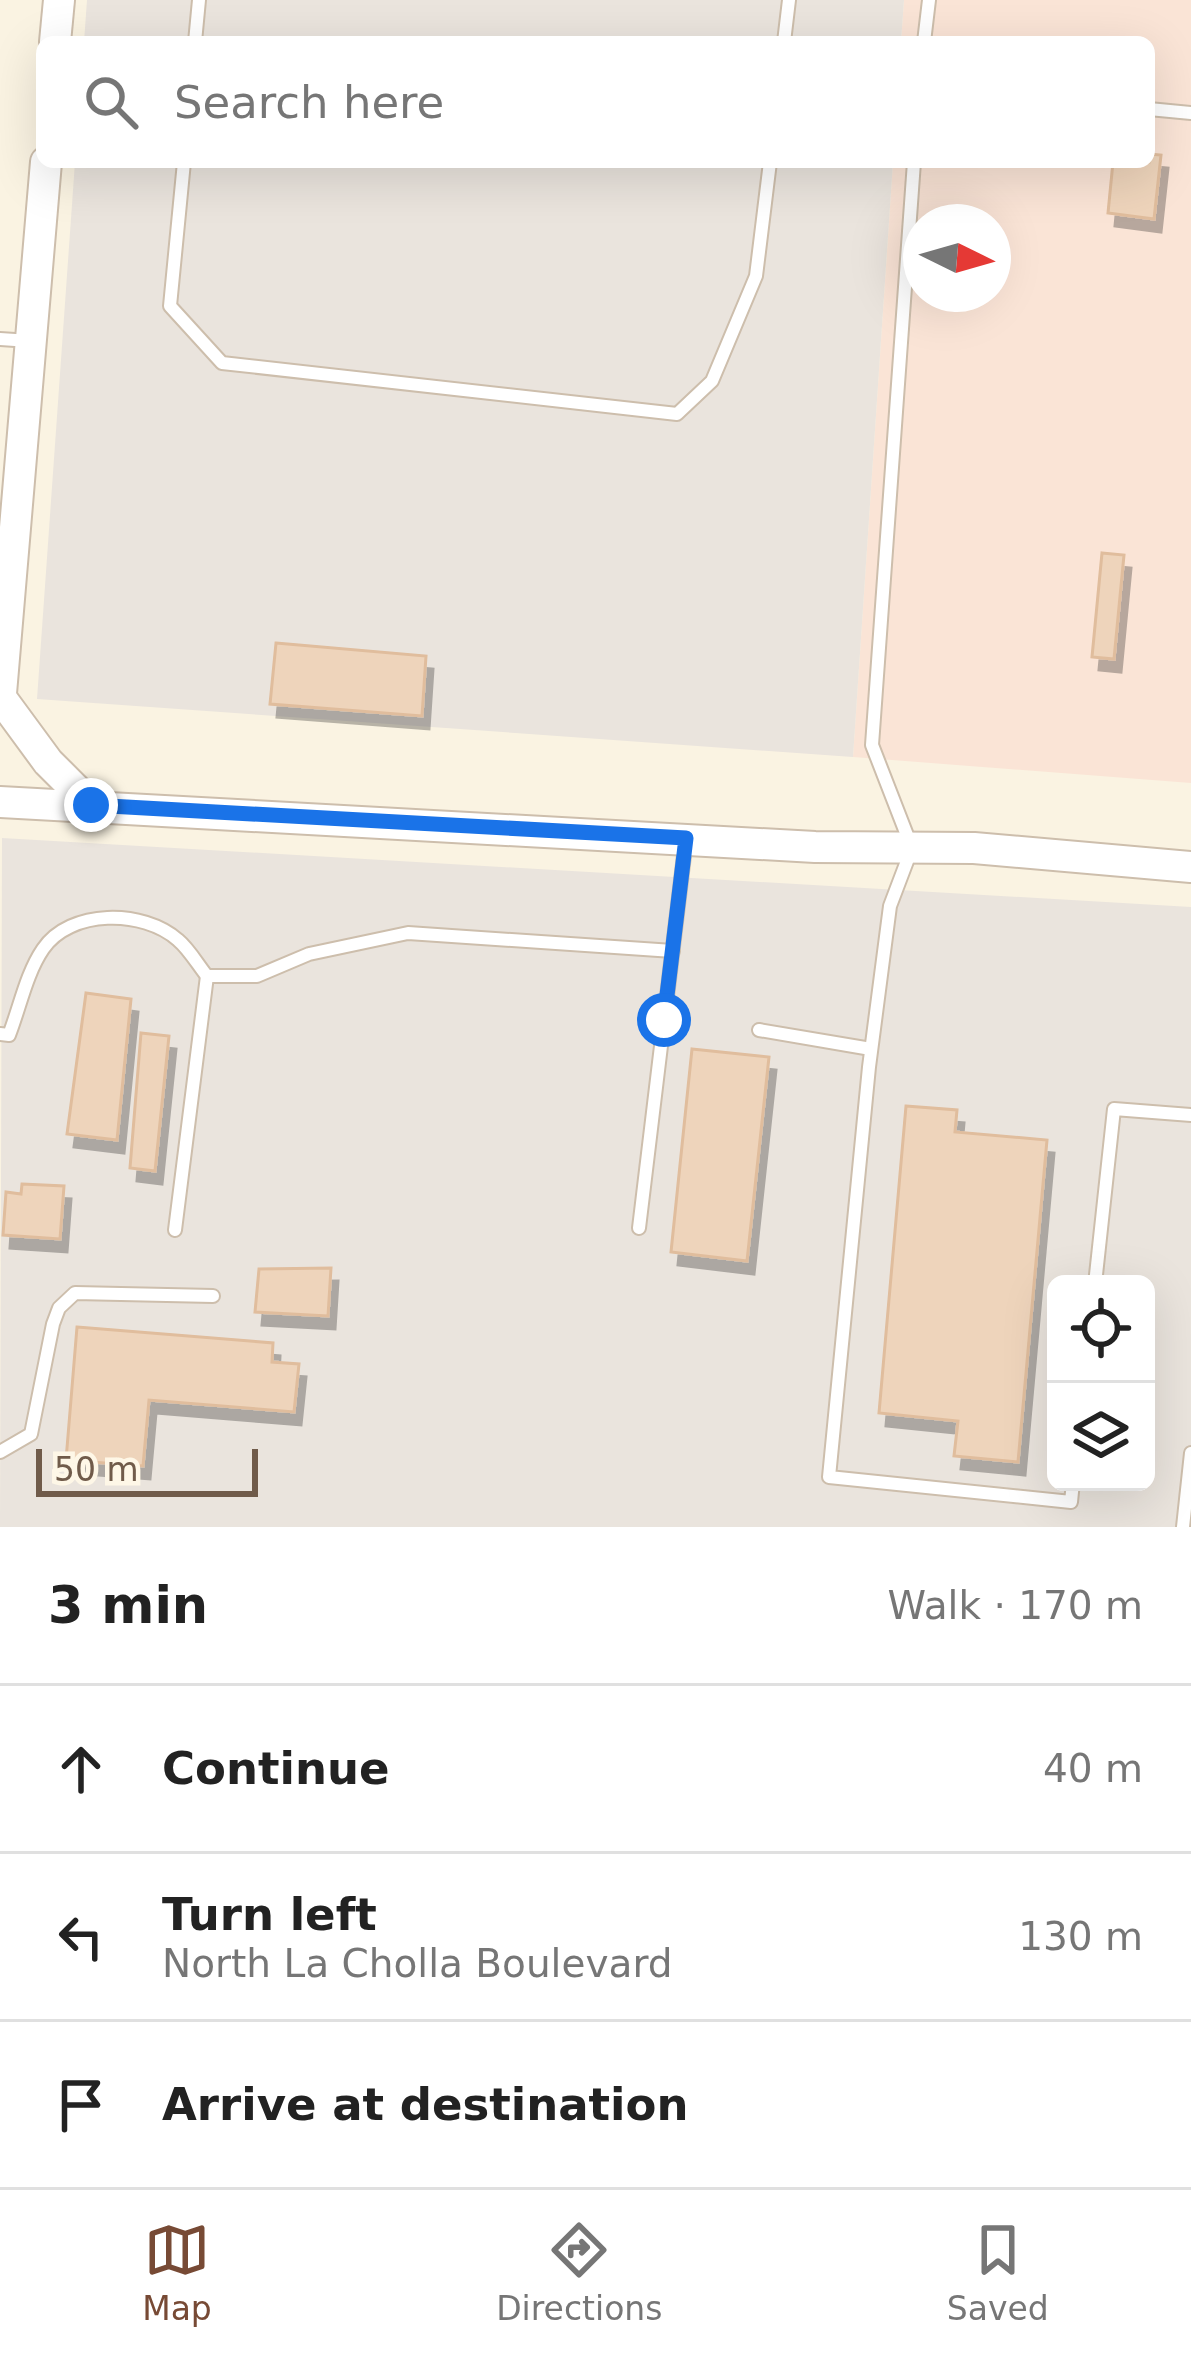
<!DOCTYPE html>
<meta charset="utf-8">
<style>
:root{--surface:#fff;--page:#f6f6f6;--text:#222;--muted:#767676;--line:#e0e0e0;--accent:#774a35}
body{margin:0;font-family:"DejaVu Sans",sans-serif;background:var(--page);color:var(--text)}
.controls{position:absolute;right:36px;bottom:36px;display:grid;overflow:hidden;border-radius:18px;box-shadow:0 12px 48px #0002}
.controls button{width:108px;height:108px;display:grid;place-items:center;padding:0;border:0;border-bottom:3px solid var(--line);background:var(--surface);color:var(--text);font:60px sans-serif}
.compass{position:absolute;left:903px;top:204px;width:108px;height:108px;border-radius:50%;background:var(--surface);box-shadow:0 12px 48px #0002;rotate:95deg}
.scale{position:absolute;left:36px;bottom:30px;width:222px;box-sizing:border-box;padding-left:12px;border:6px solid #705b4a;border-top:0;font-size:33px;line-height:42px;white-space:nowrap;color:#705b4a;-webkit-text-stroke:9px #fef7e7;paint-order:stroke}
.stop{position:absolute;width:36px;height:36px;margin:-27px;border:9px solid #1a73e8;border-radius:50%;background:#fff}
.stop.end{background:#1a73e8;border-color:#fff;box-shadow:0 3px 12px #0008}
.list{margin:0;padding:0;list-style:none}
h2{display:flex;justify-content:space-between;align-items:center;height:156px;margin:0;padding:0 48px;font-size:51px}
h2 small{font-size:39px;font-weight:400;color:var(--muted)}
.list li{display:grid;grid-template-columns:78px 1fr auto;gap:36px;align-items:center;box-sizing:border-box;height:168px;padding:0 48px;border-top:3px solid var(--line)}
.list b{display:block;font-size:45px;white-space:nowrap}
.list p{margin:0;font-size:39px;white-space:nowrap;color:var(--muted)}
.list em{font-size:39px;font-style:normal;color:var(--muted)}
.icon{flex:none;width:66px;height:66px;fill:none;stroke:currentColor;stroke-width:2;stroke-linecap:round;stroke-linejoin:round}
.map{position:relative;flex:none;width:1191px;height:1527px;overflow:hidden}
.search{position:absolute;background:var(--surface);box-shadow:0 12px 48px #0002;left:36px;right:36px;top:36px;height:132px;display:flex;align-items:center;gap:30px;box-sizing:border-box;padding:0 42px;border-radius:18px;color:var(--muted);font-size:45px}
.sheet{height:660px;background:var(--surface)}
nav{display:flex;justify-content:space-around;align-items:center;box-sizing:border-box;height:168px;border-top:3px solid var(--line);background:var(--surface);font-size:33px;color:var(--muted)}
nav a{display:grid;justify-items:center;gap:6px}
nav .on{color:var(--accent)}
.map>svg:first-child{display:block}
</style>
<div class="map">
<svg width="1191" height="1527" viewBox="0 0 1191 1527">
<defs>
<filter id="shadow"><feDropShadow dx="7" dy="13" stdDeviation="0" flood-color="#0004"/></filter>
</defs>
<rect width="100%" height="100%" fill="#faf3e2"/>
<path fill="#fae4d6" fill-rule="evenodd" d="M904 0H1191V783L853 757 893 162H1149V42H901ZM921 222H993V294H921Z"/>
<g fill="#eae4dd" fill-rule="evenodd">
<path d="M87 0H904L901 42H84Z"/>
<path d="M75 162H893L853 757 37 699Z"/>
<path d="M2 838 1191 907V1527H0ZM1056 1284H1146V1482H1056Z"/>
</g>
<g fill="#eed4bb" stroke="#e0bd9d" stroke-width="3" filter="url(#shadow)">
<path d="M1149 154 1161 155 1154 219 1108 213 1113 162H1149Z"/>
<path d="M1102 553 1124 555 1114 659 1092 657Z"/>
<path d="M276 643 426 656 422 716 270 704Z"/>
<path d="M86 993 131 999 117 1140 67 1134Z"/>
<path d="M141 1033 169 1036 155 1171 130 1168Z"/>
<path d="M692 1049 769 1057 747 1261 671 1252Z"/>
<path d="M906 1106 957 1110 955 1132 1047 1140 1018 1462 954 1456 958 1421 879 1413Z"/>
<path d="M22 1184 64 1186 60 1239 3 1235 6 1192 21 1194Z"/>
<path d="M331 1268 328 1316 255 1312 259 1269Z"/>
<path d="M77 1327 273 1343 272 1362 299 1364 294 1412 149 1400 143 1466 66 1460Z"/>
</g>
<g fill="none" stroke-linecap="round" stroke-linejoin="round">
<defs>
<g id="service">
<path d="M195 42 199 0"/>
<path d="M784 42 789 0"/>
<path d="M924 42 929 0"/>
<path d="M1149 109 1191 113"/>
<path d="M184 162 170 306 222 363 677 414 712 381 756 276 770 162"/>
<path d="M914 162 872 745 912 848 890 906 869 1067 829 1477 1071 1502 1073 1482"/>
<path d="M0 339 30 341"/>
<path d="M759 1030 871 1049"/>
<path d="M0 1034 9 1035C20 1007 26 974 43 949 70 909 143 909 178 940 189 949 198 965 207 976H257L309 954 408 933 673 951"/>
<path d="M639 1228 686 839"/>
<path d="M175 1230 207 976"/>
<path d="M1095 1284 1114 1109 1191 1115"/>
<path d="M0 1452 31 1434 53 1324 59 1308 75 1293 213 1296"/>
<path d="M1183 1527 1191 1453"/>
</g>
<g id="tertiary">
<path d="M55 42 59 0"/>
<path d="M1 698 48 762 91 805"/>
<path d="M0 705 46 162"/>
<path d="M0 802 815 847 974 848 1191 867"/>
</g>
</defs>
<use href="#service" stroke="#cdbeac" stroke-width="16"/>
<use href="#tertiary" stroke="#cdbeac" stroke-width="34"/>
<use href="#service" stroke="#fff" stroke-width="12"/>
<use href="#tertiary" stroke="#fff" stroke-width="30"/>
</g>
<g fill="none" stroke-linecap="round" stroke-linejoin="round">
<path stroke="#1a73e8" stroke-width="15" d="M91 805 686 838 664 1020"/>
</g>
</svg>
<div class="controls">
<button><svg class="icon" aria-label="locate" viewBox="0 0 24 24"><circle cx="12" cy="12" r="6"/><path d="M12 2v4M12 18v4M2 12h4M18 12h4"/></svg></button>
<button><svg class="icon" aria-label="layers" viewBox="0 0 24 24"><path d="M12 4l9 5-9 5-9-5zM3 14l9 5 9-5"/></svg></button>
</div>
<svg class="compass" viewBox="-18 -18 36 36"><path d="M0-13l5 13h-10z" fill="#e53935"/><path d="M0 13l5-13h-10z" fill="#767676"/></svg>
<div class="scale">50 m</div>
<div class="stop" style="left:664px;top:1020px"></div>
<div class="stop end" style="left:91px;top:805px"></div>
<div class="search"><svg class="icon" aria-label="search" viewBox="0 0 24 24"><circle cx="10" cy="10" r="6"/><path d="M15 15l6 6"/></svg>Search here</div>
</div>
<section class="sheet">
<h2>3 min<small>Walk · 170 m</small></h2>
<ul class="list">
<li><svg class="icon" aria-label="ahead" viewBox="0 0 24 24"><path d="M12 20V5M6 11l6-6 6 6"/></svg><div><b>Continue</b></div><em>40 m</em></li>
<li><svg class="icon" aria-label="left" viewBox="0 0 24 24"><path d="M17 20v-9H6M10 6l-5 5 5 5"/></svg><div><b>Turn left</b><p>North La Cholla Boulevard</p></div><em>130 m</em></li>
<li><svg class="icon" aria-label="arrive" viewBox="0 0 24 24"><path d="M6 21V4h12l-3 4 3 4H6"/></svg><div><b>Arrive at destination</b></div></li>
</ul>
</section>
<nav>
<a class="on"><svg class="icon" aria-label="map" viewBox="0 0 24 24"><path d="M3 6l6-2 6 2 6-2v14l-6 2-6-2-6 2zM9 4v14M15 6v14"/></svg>Map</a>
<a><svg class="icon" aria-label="directions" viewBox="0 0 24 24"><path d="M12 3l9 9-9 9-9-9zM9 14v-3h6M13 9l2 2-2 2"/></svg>Directions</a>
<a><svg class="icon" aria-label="saved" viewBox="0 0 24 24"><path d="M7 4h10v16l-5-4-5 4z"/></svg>Saved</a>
</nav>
